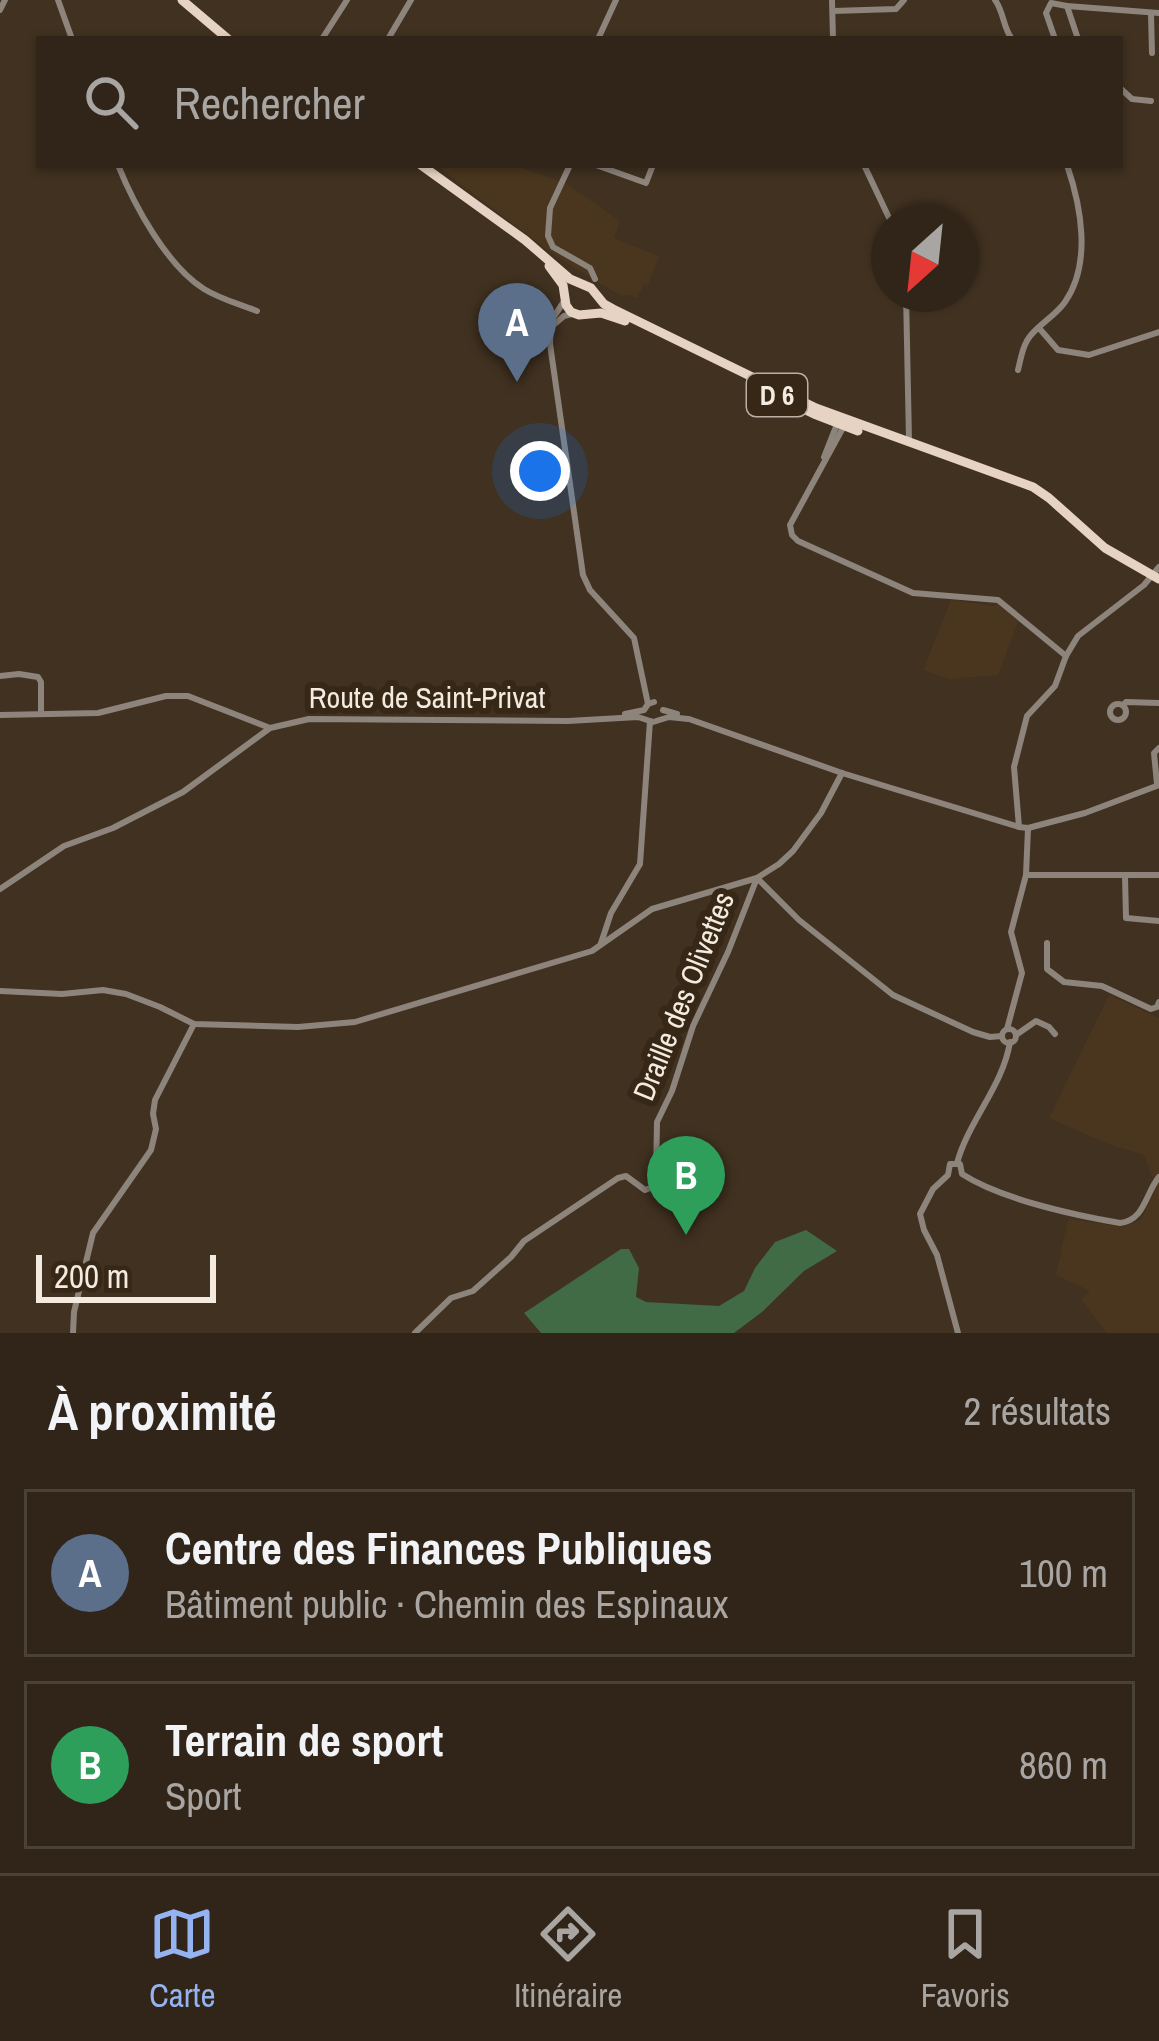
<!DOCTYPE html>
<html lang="fr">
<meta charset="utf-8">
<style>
:root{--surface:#302518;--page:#3c3125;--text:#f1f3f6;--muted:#a8a5a2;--line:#4b4237;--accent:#95b2f1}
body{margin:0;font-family:"Archivo Narrow",sans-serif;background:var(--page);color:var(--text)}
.compass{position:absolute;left:871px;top:204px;width:108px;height:108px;border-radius:50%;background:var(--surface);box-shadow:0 3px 9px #0004;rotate:207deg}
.scale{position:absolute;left:36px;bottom:30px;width:180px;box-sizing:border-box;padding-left:12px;border:6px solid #f4ebe0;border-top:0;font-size:33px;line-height:42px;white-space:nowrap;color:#f4ebe0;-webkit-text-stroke:9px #362716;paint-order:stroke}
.you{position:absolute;left:540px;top:471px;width:42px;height:42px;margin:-30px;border:9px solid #fff;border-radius:50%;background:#1a73e8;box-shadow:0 0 0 18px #1a73e833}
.badge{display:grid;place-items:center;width:78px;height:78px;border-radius:50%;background:var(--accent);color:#fff;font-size:39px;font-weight:700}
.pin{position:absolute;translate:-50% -99px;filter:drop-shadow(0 3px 6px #0008)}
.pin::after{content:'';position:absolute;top:63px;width:42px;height:36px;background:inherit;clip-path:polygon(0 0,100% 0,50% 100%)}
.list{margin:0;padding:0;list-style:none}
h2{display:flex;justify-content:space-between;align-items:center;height:156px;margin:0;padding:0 48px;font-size:51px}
h2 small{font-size:39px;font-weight:400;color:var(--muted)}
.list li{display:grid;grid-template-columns:78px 1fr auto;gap:36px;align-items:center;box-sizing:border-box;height:168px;margin:0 24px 24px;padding:0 24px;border:3px solid var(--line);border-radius:0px}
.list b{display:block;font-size:45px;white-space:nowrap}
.list p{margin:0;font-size:39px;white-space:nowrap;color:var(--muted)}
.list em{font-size:39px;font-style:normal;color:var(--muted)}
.icon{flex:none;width:66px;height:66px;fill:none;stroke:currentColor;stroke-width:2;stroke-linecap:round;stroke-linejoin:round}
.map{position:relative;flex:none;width:1159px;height:1333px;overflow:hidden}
.search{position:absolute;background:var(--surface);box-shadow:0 3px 9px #0004;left:36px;right:36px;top:36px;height:132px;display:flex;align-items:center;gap:30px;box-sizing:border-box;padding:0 42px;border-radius:0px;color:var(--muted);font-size:45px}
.sheet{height:540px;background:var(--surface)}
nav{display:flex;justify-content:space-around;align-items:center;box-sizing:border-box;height:168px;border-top:3px solid var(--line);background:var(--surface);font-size:33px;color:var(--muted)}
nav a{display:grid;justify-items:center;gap:6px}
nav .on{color:var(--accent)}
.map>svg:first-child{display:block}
</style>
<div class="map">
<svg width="1159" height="1333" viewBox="0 0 1159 1333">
<rect width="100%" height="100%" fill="#403120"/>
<g fill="#4a361f">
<path d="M436 165H514L567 184 620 221 614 238 659 256 648 285 644 284 637 298 629 295 621 296 555 256Z"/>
<path d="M951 600 994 606 997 603 1019 620 998 675 950 679 923 670Z"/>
<path d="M1109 995 1159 1018V1333H1107L1081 1299 1090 1291 1056 1275 1068 1219 1122 1227 1141 1220 1156 1187 1144 1155 1108 1144 1049 1118Z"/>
</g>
<path fill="#406b44" d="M806 1230 837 1251 804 1271 762 1312 734 1333H541L524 1313 621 1249H629L639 1268 636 1297 646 1302 719 1306 744 1291 755 1268 775 1242Z"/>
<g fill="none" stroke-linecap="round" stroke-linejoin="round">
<g stroke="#8d847c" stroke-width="6">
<path d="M58 0 72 39"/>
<path d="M832 0 833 39"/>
<path d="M995 0C1004 12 1003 28 1012 39"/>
<path d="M1067 6 1159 13"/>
<path d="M0 10 5 0"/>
<path d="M833 11 896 9 904 0"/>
<path d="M1151 14 1152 53"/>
<path d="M322 39 347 0"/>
<path d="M388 39 411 0"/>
<path d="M598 39 616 0"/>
<path d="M1055 39 1046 13 1051 3 1067 6 1078 39"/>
<path d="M1120 88 1132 99 1151 101"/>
<path d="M118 165C134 205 167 266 204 289 220 299 239 304 257 311"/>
<path d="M570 165 550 208 548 236 553 247 590 268 595 279"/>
<path d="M596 165 646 183 653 165"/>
<path d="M864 165 891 222"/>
<path d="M906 294 909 440"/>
<path d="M563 303 551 321 550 344 583 575 590 590 634 638 648 704"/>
<path d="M550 328 564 316 572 314"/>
<path d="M1039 328 1058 350 1089 355 1159 332"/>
<path d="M1018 370C1021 358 1023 344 1031 335 1041 323 1056 315 1065 302 1092 263 1081 206 1067 165"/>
<path d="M845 424 790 525 792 535 798 541 913 593 998 600 1066 656"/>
<path d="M824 457 839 419"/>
<path d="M0 676 19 674 38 677 41 682V714"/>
<circle cx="1118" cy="712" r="8"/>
<path d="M1123 705 1126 702 1159 703"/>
<path d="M663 710 677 714"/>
<path d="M625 714 644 710 648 704 654 702"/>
<path d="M0 715 98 713 166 696H188L270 728"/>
<path d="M689 719 842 773 1019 827 1028 828 1085 813 1159 785"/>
<path d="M1157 784 1154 753 1159 748"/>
<path d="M1019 827 1014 767 1027 716 1055 686 1066 656 1078 636 1144 585 1159 567"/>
<path d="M1026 875H1159"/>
<path d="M1125 876 1126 918 1159 921"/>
<path d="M0 889 64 846 113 828 183 792 270 728 309 719 568 721 638 717 653 722 669 717 688 719"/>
<path d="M601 943 611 913 640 864 650 721"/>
<path d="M1047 943V969L1064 982 1102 986 1151 1009 1157 1007 1159 1002"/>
<path d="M0 991 62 994 103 990 126 994 160 1007 194 1024 298 1027 355 1022 592 951 652 909 757 878 799 920 893 995 973 1032 990 1037 1002 1036"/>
<path d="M1007 1029 1022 973 1011 932 1026 875 1028 829"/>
<circle cx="1009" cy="1036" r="7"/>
<path d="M1016 1035 1036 1021 1049 1027 1055 1034"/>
<path d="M957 1163C969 1120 1003 1086 1010 1042"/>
<path d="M73 1333 74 1312 93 1233 151 1150 156 1129 153 1114 155 1100 194 1024"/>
<path d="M415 1333 451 1298 473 1291 511 1257 524 1241 618 1178 626 1176 645 1190 653 1187 656 1179 657 1122 672 1091 693 1026 728 952 757 878 779 864 793 851 821 813 842 773"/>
<path d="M958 1333 937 1255 924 1230 920 1214 933 1189 948 1175 950 1164H960L962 1174C1001 1199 1074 1215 1120 1223 1145 1220 1145 1194 1159 1177"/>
</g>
<g stroke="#e6d3c3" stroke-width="9">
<path d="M182 0 228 39"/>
<path d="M421 165 525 240 570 279 591 288 604 304 613 309 816 408 1033 487 1049 498 1105 548 1159 579"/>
<path d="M549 266 563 285 566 305 571 312 579 315 601 313 625 321"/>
<path d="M785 400 814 414 858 431"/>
</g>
</g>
<g text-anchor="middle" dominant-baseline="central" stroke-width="12" stroke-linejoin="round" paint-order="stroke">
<rect fill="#362716" stroke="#bbb0a3" stroke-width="3" x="747" y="374" width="60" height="42" rx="9"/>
<g font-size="27" font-weight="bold" fill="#f4ebe0">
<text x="777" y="395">D 6</text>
</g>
<g font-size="30" fill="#f4ebe0" stroke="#362716">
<text x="427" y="697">Route de Saint-Privat</text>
<text transform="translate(683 996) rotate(-68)">Draille des Olivettes</text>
</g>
</g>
</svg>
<svg class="compass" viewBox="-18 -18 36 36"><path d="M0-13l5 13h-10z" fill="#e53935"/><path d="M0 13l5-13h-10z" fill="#a8a5a2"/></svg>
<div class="scale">200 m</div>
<div class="you"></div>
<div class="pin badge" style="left:517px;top:382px;background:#5c6f8a">A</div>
<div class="pin badge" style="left:686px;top:1235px;background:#2e9e5b">B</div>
<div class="search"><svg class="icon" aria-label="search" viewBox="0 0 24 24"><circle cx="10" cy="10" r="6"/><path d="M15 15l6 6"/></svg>Rechercher</div>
</div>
<section class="sheet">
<h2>À proximité<small>2 résultats</small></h2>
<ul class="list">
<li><span class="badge" style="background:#5c6f8a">A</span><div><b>Centre des Finances Publiques</b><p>Bâtiment public · Chemin des Espinaux</p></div><em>100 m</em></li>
<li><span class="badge" style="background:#2e9e5b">B</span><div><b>Terrain de sport</b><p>Sport</p></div><em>860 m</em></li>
</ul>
</section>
<nav>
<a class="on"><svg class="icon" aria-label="map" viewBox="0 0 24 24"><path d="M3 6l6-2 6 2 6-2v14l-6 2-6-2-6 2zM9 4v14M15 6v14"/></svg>Carte</a>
<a><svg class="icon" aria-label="directions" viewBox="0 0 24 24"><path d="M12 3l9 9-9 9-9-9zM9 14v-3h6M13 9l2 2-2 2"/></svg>Itinéraire</a>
<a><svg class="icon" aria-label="saved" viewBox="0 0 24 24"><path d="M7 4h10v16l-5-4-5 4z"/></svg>Favoris</a>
</nav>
